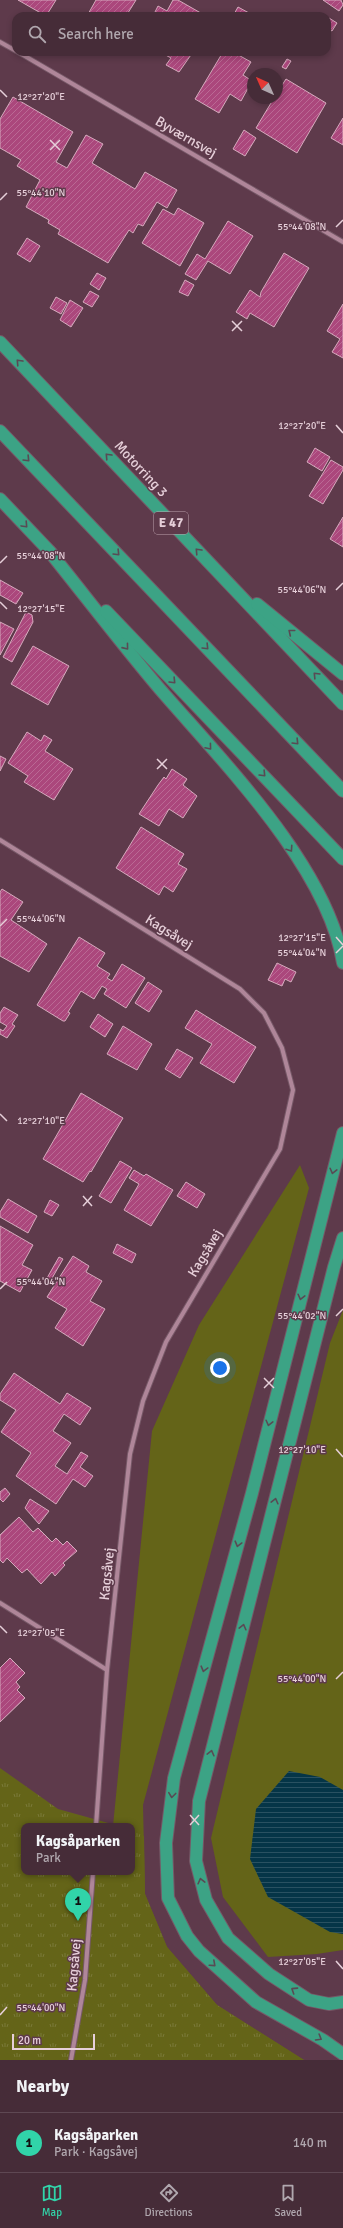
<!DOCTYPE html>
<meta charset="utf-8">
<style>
:root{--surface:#462c38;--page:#4d3440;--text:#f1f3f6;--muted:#b0a7ae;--line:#5e4853;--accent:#31d4a9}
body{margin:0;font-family:Signika,sans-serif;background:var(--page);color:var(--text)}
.compass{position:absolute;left:247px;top:68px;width:36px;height:36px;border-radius:50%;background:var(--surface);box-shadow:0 2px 6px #0003;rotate:315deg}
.scale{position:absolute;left:12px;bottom:10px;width:83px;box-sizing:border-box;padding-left:4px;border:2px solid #e6cfd9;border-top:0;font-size:11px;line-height:14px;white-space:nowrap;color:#e6cfd9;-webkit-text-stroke:3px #5e3a4b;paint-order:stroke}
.you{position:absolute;left:220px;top:1368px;width:14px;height:14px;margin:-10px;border:3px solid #fff;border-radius:50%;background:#1a73e8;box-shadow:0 0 0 6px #1a73e833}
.badge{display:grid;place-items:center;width:26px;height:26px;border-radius:50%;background:var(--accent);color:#111;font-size:13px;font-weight:700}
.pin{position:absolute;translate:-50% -33px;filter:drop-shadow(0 1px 2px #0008)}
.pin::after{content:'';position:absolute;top:21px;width:14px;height:12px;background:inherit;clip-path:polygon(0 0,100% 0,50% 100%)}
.popup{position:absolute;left:21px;top:1823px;width:114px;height:52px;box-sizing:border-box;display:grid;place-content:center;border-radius:8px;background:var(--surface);filter:drop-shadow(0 1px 3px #0005);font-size:13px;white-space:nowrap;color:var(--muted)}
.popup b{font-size:15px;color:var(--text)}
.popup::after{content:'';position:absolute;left:50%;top:100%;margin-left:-8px;border:8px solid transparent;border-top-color:var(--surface)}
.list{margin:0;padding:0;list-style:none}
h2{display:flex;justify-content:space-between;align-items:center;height:52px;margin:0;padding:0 16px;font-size:17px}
h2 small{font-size:13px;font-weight:400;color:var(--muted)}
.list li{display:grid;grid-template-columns:26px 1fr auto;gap:12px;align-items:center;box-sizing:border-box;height:60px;padding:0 16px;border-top:1px solid var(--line)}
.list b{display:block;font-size:15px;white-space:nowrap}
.list p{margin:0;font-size:13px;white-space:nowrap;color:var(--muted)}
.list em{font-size:13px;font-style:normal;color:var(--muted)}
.icon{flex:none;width:22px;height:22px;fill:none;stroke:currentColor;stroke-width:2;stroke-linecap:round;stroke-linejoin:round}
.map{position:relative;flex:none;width:343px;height:2060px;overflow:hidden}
.search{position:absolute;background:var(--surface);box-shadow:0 2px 6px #0003;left:12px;right:12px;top:12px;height:44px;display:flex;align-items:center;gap:10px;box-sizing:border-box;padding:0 14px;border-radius:12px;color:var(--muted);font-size:15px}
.sheet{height:112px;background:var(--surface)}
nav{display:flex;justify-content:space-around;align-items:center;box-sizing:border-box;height:56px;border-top:1px solid var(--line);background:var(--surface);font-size:11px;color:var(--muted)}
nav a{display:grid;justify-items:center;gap:2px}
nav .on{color:var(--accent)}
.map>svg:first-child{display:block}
</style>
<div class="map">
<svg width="343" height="2060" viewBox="0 0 343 2060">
<defs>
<pattern id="park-tufts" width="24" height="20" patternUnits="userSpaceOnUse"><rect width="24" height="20" fill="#646418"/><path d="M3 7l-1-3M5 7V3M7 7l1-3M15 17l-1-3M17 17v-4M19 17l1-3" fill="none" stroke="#7a7939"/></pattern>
<pattern id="water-rules" width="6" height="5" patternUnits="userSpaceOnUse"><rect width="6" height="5" fill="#053547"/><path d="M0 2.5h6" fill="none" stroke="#295161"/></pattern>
<pattern id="building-hatch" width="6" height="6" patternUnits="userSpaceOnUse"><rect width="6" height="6" fill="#ab477c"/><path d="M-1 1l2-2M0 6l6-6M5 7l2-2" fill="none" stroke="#ba6994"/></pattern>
</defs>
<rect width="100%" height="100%" fill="#5e3a4b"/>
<g fill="#646418">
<path d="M300 1165 309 1188 143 1805 145 1894 167 1947 217 2005 304 2060H252L109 1872H132V1826H113L152 1431 199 1325Z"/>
<path d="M343 1310V1950L317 1954 268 1957 223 1897 211 1838 330 1343Z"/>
</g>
<path fill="url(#park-tufts)" d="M0 1768 58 1809 119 1826H24V1872H132V1831L144 1836 145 1894 167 1947 217 2005 304 2060H0Z"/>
<path fill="url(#water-rules)" d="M289 1771 320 1777 343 1790V1934L330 1932 268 1897 250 1859 256 1809Z"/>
<g fill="url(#building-hatch)" stroke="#d5aabd">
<path d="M18 0H56L46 16Z"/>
<path d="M96 0H136L126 16H87Z"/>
<path d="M173 0H178L206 16H158L154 14 158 6 167 11Z"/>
<path d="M323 0H341L343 5 339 11Z"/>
<path d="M238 7 249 13 247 16H233Z"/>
<path d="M329 18 337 23 332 31 327 28Z"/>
<path d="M160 52H193L179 72 166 65 171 58Z"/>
<path d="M223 52H233L251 62 243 75 252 81 241 101 230 94 219 113 195 99Z"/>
<path d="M287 59 291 61 286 69 282 67Z"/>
<path d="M286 79 326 103 297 153 256 128 274 98H277V93Z"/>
<path d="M13 97 73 132 56 162 67 168 86 135 103 144 92 163 135 189 145 172 177 190 167 208 157 202 143 226 138 224 133 233 129 230 108 263 58 234 60 230 48 223 49 220 26 207 40 180 17 166 21 160 0 148V119Z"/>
<path d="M343 118V145L331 138Z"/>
<path d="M244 130 256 138 245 156 233 149Z"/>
<path d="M178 208 204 223 180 266 142 243 163 209 174 215Z"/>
<path d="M228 221 253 236 230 274 208 261 196 280 185 274 197 254 205 259Z"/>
<path d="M27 238 40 246 30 262 17 254Z"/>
<path d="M284 253 309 268 274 327 250 313 247 319 236 312 250 290 260 297 261 292Z"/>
<path d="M97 273 106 278 99 290 90 284Z"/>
<path d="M185 280 194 285 188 296 179 292Z"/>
<path d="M90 291 99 296 92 307 83 302Z"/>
<path d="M56 297 67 303 61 314 50 308Z"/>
<path d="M70 300 83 308 71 327 60 320Z"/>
<path d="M343 304V358L332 352 340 339 327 331Z"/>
<path d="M315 448 330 457 322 471 307 462Z"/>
<path d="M331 460 343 467V470L323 504 309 496Z"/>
<path d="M343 517V547L330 539Z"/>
<path d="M0 580 23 593 16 604 0 595Z"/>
<path d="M26 612 32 615 33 622 12 662 3 657Z"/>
<path d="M0 622 14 629 0 655Z"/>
<path d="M33 646 69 666 48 705 11 684Z"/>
<path d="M27 732 41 741 44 735 52 740 45 751 73 769 54 800 24 782 28 776 8 763Z"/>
<path d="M0 756 6 759 0 771Z"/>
<path d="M172 769 187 779 183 785 197 796 183 818 169 809 159 826 139 814 158 785 164 777 166 779Z"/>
<path d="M141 827 184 854 178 864 187 869 173 892 164 886 159 895 116 868Z"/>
<path d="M2 889 23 902 11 920 47 944 29 972 0 956V892Z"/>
<path d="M79 937 105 953 97 966 110 974 107 978 112 981 122 964 145 978 126 1008 104 994 107 989 102 986 94 999 81 991 68 1012 70 1013 65 1021H63L37 1005Z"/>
<path d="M277 963 296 972 291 982 285 979 282 986 268 980Z"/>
<path d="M148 982 162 991 149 1012 135 1003Z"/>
<path d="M4 1007 18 1015 12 1024 15 1026 7 1038 0 1034V1029L3 1031 7 1026 0 1022V1013Z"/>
<path d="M196 1010 256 1047 234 1083 200 1063 212 1044 185 1028Z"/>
<path d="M98 1014 113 1024 105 1037 90 1027Z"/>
<path d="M123 1026 152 1044 137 1070 107 1054Z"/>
<path d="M177 1049 193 1058 180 1078 165 1069Z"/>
<path d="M81 1093 123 1118 91 1172 90 1171 83 1182 43 1159Z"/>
<path d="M120 1161 132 1168 111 1203 99 1196Z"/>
<path d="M134 1170 144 1176 146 1174 173 1190 151 1226 124 1210 139 1184 129 1178Z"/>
<path d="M186 1182 205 1194 197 1208 177 1196Z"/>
<path d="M8 1199 37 1216 28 1233 0 1217V1212Z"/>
<path d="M50 1200 59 1205 52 1216 44 1212Z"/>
<path d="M0 1226 33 1245 22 1265 32 1270 20 1292 0 1281Z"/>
<path d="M117 1244 136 1254 132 1263 113 1253Z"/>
<path d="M73 1256 89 1266 86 1272 102 1281 90 1301 105 1309 83 1346 55 1328 67 1309 47 1297Z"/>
<path d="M59 1257 63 1259 51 1280 47 1278Z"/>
<path d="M14 1373 60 1404 67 1393 91 1408 80 1425 64 1414 53 1431 71 1443 55 1466 67 1474 81 1452 88 1456 80 1467 93 1476 85 1487 73 1479 56 1504 16 1476 31 1453 1 1432 16 1410 0 1400V1394Z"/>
<path d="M5 1488 10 1494 3 1502 0 1499V1492Z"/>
<path d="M30 1499 49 1511 39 1524 25 1508Z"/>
<path d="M19 1517 33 1532 38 1528 52 1542 56 1538 63 1545 67 1541 77 1551 63 1563 65 1565 55 1576 52 1572 41 1584 27 1569 22 1573 7 1558 3 1563 0 1560V1535Z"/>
<path d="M10 1658 25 1673 16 1682 20 1687 17 1690 25 1698 0 1722V1668Z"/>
</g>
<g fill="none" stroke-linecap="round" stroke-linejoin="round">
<defs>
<g id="minor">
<path d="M0 42 16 51"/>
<path d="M18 52 343 242"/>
<path d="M0 840 240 989 264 1013 282 1048 293 1090 280 1149 166 1342 143 1401 130 1454 107 1670 96 1826"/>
<path d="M0 1603 107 1670"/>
<path d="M71 2060 85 1980 93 1872"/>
</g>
<g id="motorway">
<path d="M0 342 343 704"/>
<path d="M0 431 343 791"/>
<path d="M0 499 55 557"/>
<path d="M49 551C86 597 121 643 159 688 221 760 328 867 343 963"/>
<path d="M257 604 343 674"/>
<path d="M106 611 343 859"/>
<path d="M343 1133 252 1493 174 1778 166 1843 168 1898 187 1936 199 1951 256 2002 323 2040 343 2054"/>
<path d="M343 1238 334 1267 199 1801 196 1861 206 1900 228 1938 269 1974 309 2000 329 2004 343 2002"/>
</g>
</defs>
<use href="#minor" stroke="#765867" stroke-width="6"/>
<use href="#motorway" stroke="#765867" stroke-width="14"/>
<use href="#minor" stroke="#af8699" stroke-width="4"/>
<use href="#motorway" stroke="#3ca385" stroke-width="12"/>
</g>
<defs><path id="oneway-chevron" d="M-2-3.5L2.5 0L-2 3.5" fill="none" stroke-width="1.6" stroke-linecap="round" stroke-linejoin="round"/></defs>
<g stroke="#594a54">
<use href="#oneway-chevron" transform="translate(19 362) rotate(-133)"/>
<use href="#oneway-chevron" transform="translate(108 456) rotate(-133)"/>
<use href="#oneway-chevron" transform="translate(27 459) rotate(46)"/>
<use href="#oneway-chevron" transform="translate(25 525) rotate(47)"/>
<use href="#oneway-chevron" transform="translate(198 551) rotate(-133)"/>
<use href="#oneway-chevron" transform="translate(117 553) rotate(46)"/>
<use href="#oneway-chevron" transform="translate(291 632) rotate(-141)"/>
<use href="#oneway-chevron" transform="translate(126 647) rotate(51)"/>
<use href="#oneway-chevron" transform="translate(206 647) rotate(46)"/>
<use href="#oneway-chevron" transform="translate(316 675) rotate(-134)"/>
<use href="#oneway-chevron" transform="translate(173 681) rotate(46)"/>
<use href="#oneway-chevron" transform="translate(296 742) rotate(46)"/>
<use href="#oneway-chevron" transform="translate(209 747) rotate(50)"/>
<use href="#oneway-chevron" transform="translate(263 774) rotate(46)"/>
<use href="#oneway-chevron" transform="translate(290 849) rotate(56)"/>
<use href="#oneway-chevron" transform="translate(333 1171) rotate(104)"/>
<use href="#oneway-chevron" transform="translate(301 1297) rotate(104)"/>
<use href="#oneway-chevron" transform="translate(269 1423) rotate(104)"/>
<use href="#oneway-chevron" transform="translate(275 1501) rotate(-76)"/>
<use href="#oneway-chevron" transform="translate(238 1544) rotate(105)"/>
<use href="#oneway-chevron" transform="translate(243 1627) rotate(-76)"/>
<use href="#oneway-chevron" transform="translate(204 1669) rotate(105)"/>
<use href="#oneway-chevron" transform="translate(211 1753) rotate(-76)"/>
<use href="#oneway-chevron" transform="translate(172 1795) rotate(97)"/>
<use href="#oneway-chevron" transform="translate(201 1881) rotate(-104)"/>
<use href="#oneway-chevron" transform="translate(213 1964) rotate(42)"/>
<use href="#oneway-chevron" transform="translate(294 1990) rotate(-147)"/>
<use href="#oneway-chevron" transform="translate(319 2038) rotate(31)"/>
</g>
<path fill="none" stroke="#e6cfd9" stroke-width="1.5" d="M0 90 7 97M50 140 60 150M50 150 60 140M0 200 7 193M336 227 343 220M232 321 242 331M232 331 242 321M336 425 343 433M0 563 7 556M336 590 343 583M0 602 7 609M157 759 167 769M157 769 167 759M0 926 7 919M336 937 343 945M336 953 343 946M0 1114 7 1121M83 1196 92 1206M83 1206 92 1196M0 1289 7 1282M336 1316 343 1309M264 1378 274 1388M264 1388 274 1378M336 1449 343 1457M0 1626 7 1633M336 1679 343 1672M190 1815 199 1825M190 1825 199 1815M336 1961 343 1969M0 2015 7 2007"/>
<g text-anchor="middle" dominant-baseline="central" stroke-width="3" stroke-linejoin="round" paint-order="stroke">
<rect fill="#5e3a4b" stroke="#bda2ae" stroke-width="1" x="154" y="512" width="34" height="22" rx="3"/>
<g font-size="13" font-weight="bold" fill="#e6cfd9">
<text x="171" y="523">E 47</text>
</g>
<g font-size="14" fill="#e6cfd9" stroke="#5e3a4b">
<text transform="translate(186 137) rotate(30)">Byværnsvej</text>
<text transform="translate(141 469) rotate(47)">Motorring 3</text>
<text transform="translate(169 932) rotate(32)">Kagsåvej</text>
<text transform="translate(205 1253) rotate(-59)">Kagsåvej</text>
<text transform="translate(107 1574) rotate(-84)">Kagsåvej</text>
<text transform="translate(74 1965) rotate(-85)">Kagsåvej</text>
</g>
</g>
<g font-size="10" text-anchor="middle" fill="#e6cfd9" stroke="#5e3a4b" stroke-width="3" stroke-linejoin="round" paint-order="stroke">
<text x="41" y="100">12°27'20"E</text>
<text x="41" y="196">55°44'10"N</text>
<text x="302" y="230">55°44'08"N</text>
<text x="302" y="429">12°27'20"E</text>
<text x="41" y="559">55°44'08"N</text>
<text x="302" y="593">55°44'06"N</text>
<text x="41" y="612">12°27'15"E</text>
<text x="41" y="922">55°44'06"N</text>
<text x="302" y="941">12°27'15"E</text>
<text x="302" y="956">55°44'04"N</text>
<text x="41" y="1124">12°27'10"E</text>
<text x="41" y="1285">55°44'04"N</text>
<text x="302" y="1319">55°44'02"N</text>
<text x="302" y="1453">12°27'10"E</text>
<text x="41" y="1636">12°27'05"E</text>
<text x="302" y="1682">55°44'00"N</text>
<text x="302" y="1965">12°27'05"E</text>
<text x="41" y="2011">55°44'00"N</text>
</g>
</svg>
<svg class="compass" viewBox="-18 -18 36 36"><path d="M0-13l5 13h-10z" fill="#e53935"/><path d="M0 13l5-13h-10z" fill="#b0a7ae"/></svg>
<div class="scale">20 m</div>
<div class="you"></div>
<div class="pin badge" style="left:78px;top:1921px">1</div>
<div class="popup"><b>Kagsåparken</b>Park</div>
<div class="search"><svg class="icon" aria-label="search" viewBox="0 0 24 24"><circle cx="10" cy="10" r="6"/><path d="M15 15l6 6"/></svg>Search here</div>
</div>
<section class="sheet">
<h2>Nearby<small></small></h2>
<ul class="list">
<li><span class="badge">1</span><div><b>Kagsåparken</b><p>Park · Kagsåvej</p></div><em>140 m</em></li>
</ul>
</section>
<nav>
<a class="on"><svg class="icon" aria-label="map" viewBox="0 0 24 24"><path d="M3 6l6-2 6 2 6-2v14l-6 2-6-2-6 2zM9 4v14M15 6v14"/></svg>Map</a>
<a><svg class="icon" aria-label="directions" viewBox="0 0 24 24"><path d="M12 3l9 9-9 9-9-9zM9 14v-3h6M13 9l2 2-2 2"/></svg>Directions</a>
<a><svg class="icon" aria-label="saved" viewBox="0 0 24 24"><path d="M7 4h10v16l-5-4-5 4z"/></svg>Saved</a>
</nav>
